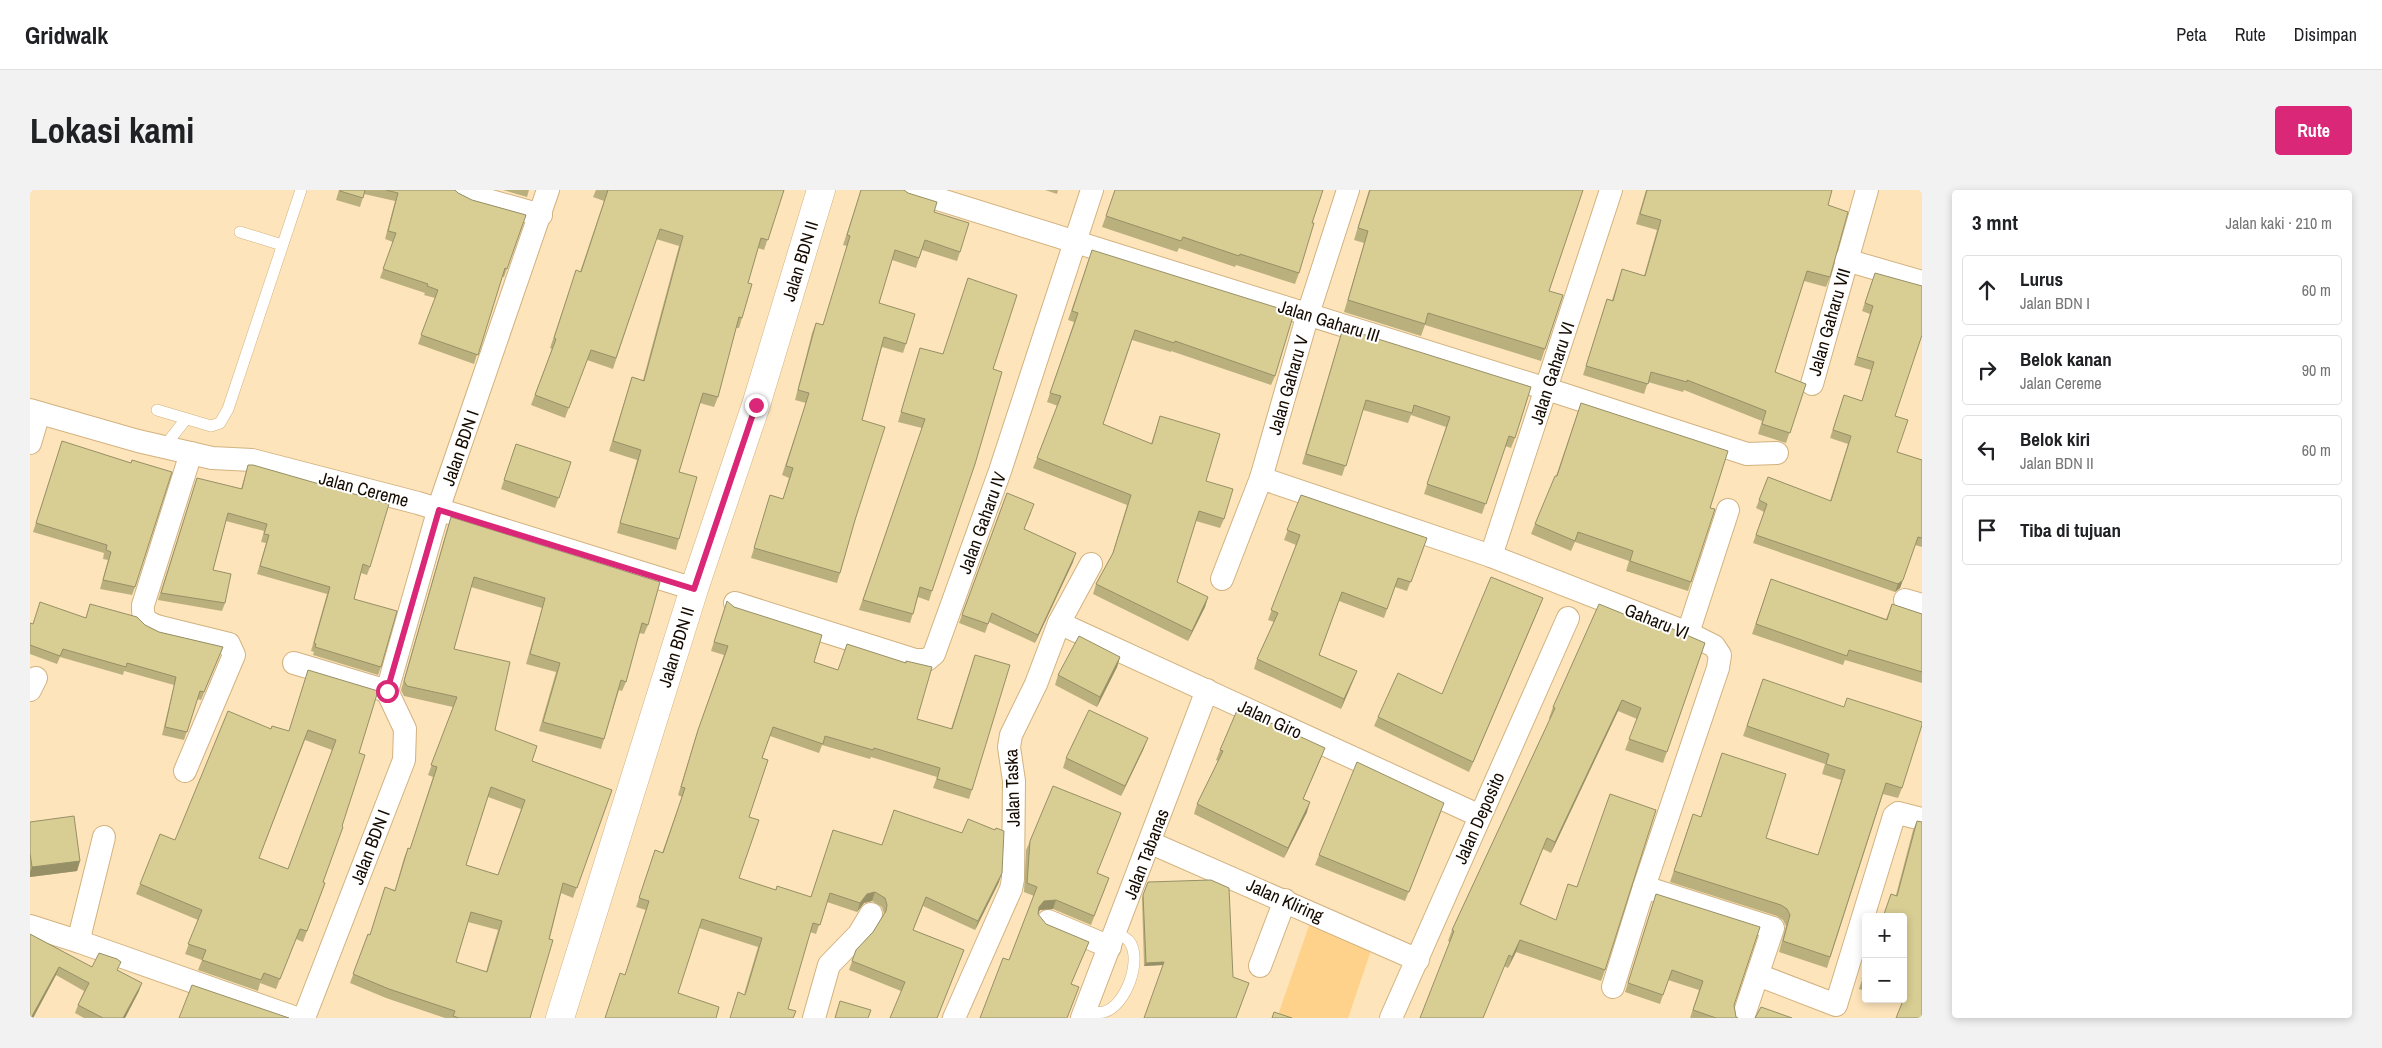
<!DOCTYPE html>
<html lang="id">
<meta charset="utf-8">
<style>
:root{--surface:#fff;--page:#f2f2f2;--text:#202124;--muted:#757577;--line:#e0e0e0;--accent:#db2777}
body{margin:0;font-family:"Archivo Narrow",sans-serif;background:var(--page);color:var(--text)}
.controls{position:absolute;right:15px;bottom:15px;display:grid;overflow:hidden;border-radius:5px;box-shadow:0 2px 8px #0003}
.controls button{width:45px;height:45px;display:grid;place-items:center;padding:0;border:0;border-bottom:1px solid var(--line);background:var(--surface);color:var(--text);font:25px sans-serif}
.stop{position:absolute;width:15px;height:15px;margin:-11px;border:4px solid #db2777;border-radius:50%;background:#fff}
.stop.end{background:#db2777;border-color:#fff;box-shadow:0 1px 5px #0008}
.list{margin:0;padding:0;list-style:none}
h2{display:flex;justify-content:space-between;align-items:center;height:65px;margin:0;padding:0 20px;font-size:21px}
h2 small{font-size:16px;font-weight:400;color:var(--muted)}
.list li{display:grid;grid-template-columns:32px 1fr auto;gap:15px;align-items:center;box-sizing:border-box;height:70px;margin:0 10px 10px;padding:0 10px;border:1px solid var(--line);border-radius:5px}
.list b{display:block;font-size:19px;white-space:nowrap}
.list p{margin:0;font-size:16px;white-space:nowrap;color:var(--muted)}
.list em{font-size:16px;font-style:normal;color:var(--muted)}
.icon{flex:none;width:28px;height:28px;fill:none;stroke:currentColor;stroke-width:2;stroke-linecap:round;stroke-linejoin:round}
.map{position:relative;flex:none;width:1892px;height:828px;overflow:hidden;border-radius:5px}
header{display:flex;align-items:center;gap:30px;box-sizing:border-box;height:70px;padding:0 25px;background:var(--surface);border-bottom:1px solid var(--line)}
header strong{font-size:24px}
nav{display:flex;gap:28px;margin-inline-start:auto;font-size:18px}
.intro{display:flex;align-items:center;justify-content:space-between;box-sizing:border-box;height:120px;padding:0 30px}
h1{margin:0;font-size:35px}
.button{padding:12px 22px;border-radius:5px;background:var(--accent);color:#fff;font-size:18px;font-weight:700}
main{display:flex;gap:30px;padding:0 30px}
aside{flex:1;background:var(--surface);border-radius:5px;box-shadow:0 2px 8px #0003}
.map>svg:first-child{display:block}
</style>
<header>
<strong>Gridwalk</strong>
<nav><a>Peta</a><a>Rute</a><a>Disimpan</a></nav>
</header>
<div class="intro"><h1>Lokasi kami</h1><a class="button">Rute</a></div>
<main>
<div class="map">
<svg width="1892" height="828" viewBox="0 0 1892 828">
<rect width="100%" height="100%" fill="#fee4ba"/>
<path fill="#fed28a" d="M1282 727 1345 749 1318 828H1247Z"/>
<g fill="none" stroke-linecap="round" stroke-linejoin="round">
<defs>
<g id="service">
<path d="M210 42 252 55"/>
<path d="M127 220 181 236 190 233 198 219 271 0"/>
<path d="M134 257 156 229"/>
<path d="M1054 823C1061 823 1068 823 1074 822 1096 816 1113 769 1099 751 1096 748 1090 745 1086 742"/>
</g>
<g id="minor">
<path d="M431 0 443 6 511 25"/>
<path d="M879 0 1517 199 1717 264 1747 263"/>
<path d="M1816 70 1892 92"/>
<path d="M1782 194 1837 0"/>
<path d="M0 220 108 251 182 268 222 270 388 313 664 399"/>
<path d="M0 253 9 223"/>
<path d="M1231 288 1461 366 1658 443 1684 456 1690 465 1688 478 1614 697 1583 797"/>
<path d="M1461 366 1581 0"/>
<path d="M1192 389 1231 288 1278 124 1318 0"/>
<path d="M1875 410 1892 415"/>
<path d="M705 413 885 470H897L904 464 970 281 1062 0"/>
<path d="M1029 433 1450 626"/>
<path d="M1658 443 1698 320"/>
<path d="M264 473 357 501"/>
<path d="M0 500 6 488"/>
<path d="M155 581 204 465 199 454 130 437C117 433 112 429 113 415L161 263"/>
<path d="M1121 653 1388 770"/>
<path d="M1614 697 1743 738 1713 828"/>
<path d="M1018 731 1080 757"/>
<path d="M0 736 50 752 266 828"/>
<path d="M50 752 51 740 74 647"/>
<path d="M1230 776 1255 710"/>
<path d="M1728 785 1806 815 1864 626 1868 623 1892 629"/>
<path d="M274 828 374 570 375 539 357 501 411 311 518 0"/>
<path d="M784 828 799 775 829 744 841 724"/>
<path d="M924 828 981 699 983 689 984 591 979 557 981 545 1006 494 1029 433 1061 374"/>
<path d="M1052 828 1177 500"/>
<path d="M1361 828 1538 428"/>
</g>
<path id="tertiary" d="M530 828 664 399 726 215 791 0"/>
</defs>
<use href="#service" stroke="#d2b27f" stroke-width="12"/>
<use href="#minor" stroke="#d2b27f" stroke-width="24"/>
<use href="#tertiary" stroke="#d2b27f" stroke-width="29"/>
<use href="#service" stroke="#fff" stroke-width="11"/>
<use href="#minor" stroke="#fff" stroke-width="22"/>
<use href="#tertiary" stroke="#fff" stroke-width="28"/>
</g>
<g fill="#bab07e" fill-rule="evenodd">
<path d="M309 0H425L428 3 442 10 496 25 474 87H472L444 174 388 154 405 108 394 105 395 103 350 88 363 52 355 49 365 11 334 4 330 17 306 10Z"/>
<path d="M473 0H499L497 7Z"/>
<path d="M566 0H754L734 60 728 58 718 93 712 128 709 138H706L688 207 684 217 670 213 649 282V349L646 360 587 343 607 270 579 261 602 187 613 190 649 56 626 49 583 179 557 170 535 228 501 215 522 159 520 158 543 90 550 82 574 11 563 7Z"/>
<path d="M831 0H874L904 22 930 62 927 71 892 60 886 78 862 70 849 113 876 154 873 163 852 157 832 230 825 330 810 383 807 393 721 368 740 305 753 309 759 288 752 285 776 213 765 210 782 143 786 133 793 135 817 56 813 55Z"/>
<path d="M1015 0H1028L1027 4Z"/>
<path d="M1085 0 1282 33 1269 83 1265 94 1206 75 1205 77 1149 58 1147 62 1072 37Z"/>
<path d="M1339 0H1553L1519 101 1515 159 1511 171 1395 135 1391 146 1314 122 1334 53 1324 50Z"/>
<path d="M1616 0H1802L1798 15 1800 87 1796 97 1774 91 1745 182 1776 194 1756 253 1728 244 1732 231 1654 200 1653 202 1618 192 1614 204 1553 185 1577 109 1582 110 1592 79 1614 86 1627 40 1606 34Z"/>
<path d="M1062 60 1245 186 1241 195 1141 161V162L1102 150 1073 234 1121 254 1130 226 1176 291 1194 329 1190 338 1166 331 1147 392 1178 407 1175 417 1158 451 1063 404 1066 394 1082 365 1097 315 1003 278 1028 216 1017 212 1044 132 1038 130Z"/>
<path d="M1842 91 1865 226 1867 262 1892 270V357L1885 355 1870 398 1865 402 1723 353 1734 322 1726 318 1738 287 1800 311 1818 254 1800 248 1814 205 1832 211 1841 180 1824 175 1840 124 1832 121Z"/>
<path d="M1313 138 1485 248 1481 258 1475 256 1452 324 1394 304 1416 237 1381 225 1378 233 1333 220 1312 286 1272 274Z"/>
<path d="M890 158 963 179 902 401 899 411 888 407 880 433 829 420 892 238 868 232Z"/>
<path d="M1551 213 1680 318 1661 392 1658 401 1596 381 1599 371 1545 352 1541 361 1501 344 1505 334 1526 286Z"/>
<path d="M32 251 105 397 102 405 70 399 78 370 73 369 74 363 3 342Z"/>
<path d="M486 254 541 272 525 318 471 299Z"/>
<path d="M218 275 340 377 337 385 331 383 324 409 351 477 348 485 283 465 284 462 281 461 297 404 227 384 236 353 231 352 234 341 196 331 183 380 195 413 192 421 128 410 165 295 211 299Z"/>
<path d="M977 303 1001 323 994 339 1043 372 1005 453 959 432 955 443 929 433Z"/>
<path d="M1271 305 1397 348 1377 401 1365 397 1354 428 1309 411 1289 465 1327 481 1311 519 1224 479 1227 469 1244 432 1238 430 1266 355 1254 350Z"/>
<path d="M421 327 618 435 614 444 609 443 596 492 592 501 589 500 571 559 509 541 526 482 496 474 512 418 441 397 424 459 465 540 502 571 582 600 543 708 531 703 500 828H415L356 808 320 793 338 744 340 745 355 697 365 700 374 668 378 658 380 659 403 587 398 585 423 517 374 506 371 500 418 336ZM458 607 491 619 468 685 436 675ZM438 732 468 740 456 782 426 772Z"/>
<path d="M1741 389 1856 429 1862 414 1892 424V493L1815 470 1813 475 1722 444Z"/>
<path d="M60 414 115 435 129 442 193 457 171 510 167 509 154 550 132 545 144 495 94 481 93 485 30 467 27 474 0 464V433L3 434 56 427Z"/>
<path d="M704 417 784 472 887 529 921 539 945 465 942 600 939 609 903 598 907 587 841 567 840 569 792 555 789 563 740 546 732 568 719 627 709 688 746 700 781 707 803 640 969 692 945 740 893 716 883 740 934 760 871 801 819 780 826 760 843 742 854 724 852 717 842 711 834 713 827 722 797 712 786 744 780 742 714 804 728 757 669 738 595 785 616 720 606 717 625 660 632 663 652 607 648 605 665 549 694 465 681 461 694 420Z"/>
<path d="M1509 418 1439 582 1344 536 1348 527 1412 504Z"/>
<path d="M1675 453 1633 573 1595 560 1607 529 1588 521 1521 663 1513 659 1491 714 1575 780 1571 791 1486 762 1478 778 1418 751 1422 740 1520 529 1519 528 1523 517Z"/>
<path d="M1090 467 1087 477 1067 517 1025 495 1028 485Z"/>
<path d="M278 480 329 563 293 692 295 693 273 752 266 749 246 799 230 793 228 801 168 780 172 770 155 764 168 730 106 704 110 694 145 650 241 539 259 541ZM275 550 302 560 258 679 229 668Z"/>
<path d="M1733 489 1872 598 1868 608 1853 604 1797 778 1749 762 1756 736 1753 730 1747 726 1640 692 1663 624 1671 627 1692 563 1736 648 1788 665 1811 590 1792 584 1795 574 1713 546Z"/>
<path d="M1114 558 1091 606 1033 578 1036 568Z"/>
<path d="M1190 560 1291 568 1273 609 1277 622 1254 668 1164 624 1167 614 1188 571 1186 570Z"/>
<path d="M1411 622 1375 711 1285 675 1289 665Z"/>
<path d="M1887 631 1892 828 1872 812 1862 809H1873V727L1866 705 1883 640Z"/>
<path d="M0 632 50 671 47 681 0 687Z"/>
<path d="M1000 651 1067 683 1079 688 1061 735 1023 719 1010 720 979 770 1004 706 994 702 996 660Z"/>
<path d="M1118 692 1133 775 1114 776 1112 708Z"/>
<path d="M1626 704 1704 815 1706 827 1708 828H1660L1669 800 1638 790 1630 814 1595 802Z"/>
<path d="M0 744 62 777 88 780 109 801 95 828H54L45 823 48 815 54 801 26 785 3 828H0Z"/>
<path d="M1836 778V801L1829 799Z"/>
</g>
<g fill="#979067">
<path d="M1046 363 1043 372 1005 453 1008 445Z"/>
<path d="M1873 390 1870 398 1865 402 1868 394Z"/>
<path d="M1178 407 1175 417 1158 451 1162 441Z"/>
<path d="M1513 408 1509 418 1439 582 1443 572Z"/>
<path d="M1090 467 1087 477 1067 517 1070 507Z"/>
<path d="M1327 481 1323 491 1311 519 1314 509Z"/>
<path d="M1592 510 1588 521 1521 663 1525 652Z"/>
<path d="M1118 548 1114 558 1091 606 1095 596Z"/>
<path d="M1295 558 1291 568 1269 619 1273 609Z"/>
<path d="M1280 612 1277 622 1254 668 1258 658Z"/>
<path d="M50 671 47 681 0 687V682L2 677Z"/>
<path d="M972 683 969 692 945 740 948 731Z"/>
<path d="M845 702 842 711 834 713 827 722 830 713 837 704Z"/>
<path d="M1026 710 1023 719 1010 720 1006 726 1009 717 1014 711Z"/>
<path d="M1490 750 1486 762 1478 778 1482 767Z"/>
<path d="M1134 772 1133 775 1114 776 1116 773Z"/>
<path d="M29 777 26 785 3 828H1Z"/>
<path d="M112 793 109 801 95 828H93Z"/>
</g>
<g fill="#d8cd93" stroke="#979067" fill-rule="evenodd">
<path d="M310 0H335L333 8 310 1Z"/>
<path d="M356 0H425L428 3 442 10 496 25 477 79 475 78 448 165 391 145 408 100 397 96 398 94 353 79 366 43 358 41 368 3Z"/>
<path d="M577 0H754L738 50 731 48 718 93 722 94 712 128 709 127 688 207 673 203 649 282 667 287 649 349 590 333 611 260 583 251 602 187 614 191 653 46 630 39 586 168 561 160 539 218 505 205 526 149 524 148 546 80 551 82 578 0Z"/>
<path d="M831 0H874L878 3 907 12 904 22 939 33 930 62 895 50 889 68 865 60 849 113 885 124 876 154 854 147 832 230 855 237 825 330 810 383 724 358 740 305 753 309 763 278 756 276 779 203 768 200 786 133 793 135 820 46 817 45Z"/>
<path d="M1085 0H1293L1282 33H1284L1269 83 1210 64 1209 66 1153 47 1151 51 1076 26Z"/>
<path d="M1340 0H1553L1519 101 1533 105 1515 159 1398 123 1395 134 1318 110 1338 41 1328 38Z"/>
<path d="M1617 0H1802L1798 15 1818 22 1800 87 1777 81 1745 182 1776 194 1760 243 1732 234 1736 221 1657 190V192L1621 182 1618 194 1556 176 1577 109 1583 111 1592 79 1615 86 1631 30 1610 24Z"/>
<path d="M1062 60 1264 123 1245 186 1145 151 1144 153 1105 140 1073 234 1122 254 1130 226 1190 244 1176 291 1203 299 1194 329 1169 321 1147 392 1178 407 1162 441 1066 394 1083 363 1101 305 1007 268 1031 206 1020 203 1048 123 1042 121Z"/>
<path d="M1845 83 1892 96V145L1865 226 1878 230 1867 262 1892 270V348L1888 347 1873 390 1868 394 1726 345 1737 314 1729 310 1738 287 1801 311 1821 246 1803 240 1814 205 1832 211 1844 172 1827 167 1843 116 1835 113Z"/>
<path d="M938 88 987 105 963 179 972 182 945 274 902 401 890 397 883 424 833 410 895 229 871 222 890 158 913 164Z"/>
<path d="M1313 138 1501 197 1485 248 1479 246 1456 314 1397 294 1420 227 1384 215 1382 223 1336 210 1316 276 1276 264Z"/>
<path d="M1551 213 1698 261 1680 318 1685 319 1661 392 1600 371 1603 361 1548 342 1545 351 1505 334 1525 286H1527Z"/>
<path d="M32 251 101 273 102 270 142 282 105 397 73 390 81 362 76 360 77 355 6 333Z"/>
<path d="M486 254 541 272 529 308 474 290Z"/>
<path d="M218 275H223L359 314 340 377 333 374 324 409 367 421 351 477 285 457 286 454 284 453 300 397 230 376 239 345 234 344 237 334 198 323 183 380 201 384 195 413 131 403 167 288 212 299Z"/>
<path d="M977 303 1004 314 994 339 1046 363 1008 445 962 423 958 434 932 425Z"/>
<path d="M1271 305 1397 348 1381 392 1368 388 1357 419 1312 402 1289 465 1327 481 1314 509 1227 469 1248 423 1241 420 1270 345 1257 340Z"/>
<path d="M421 327 630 392 618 435 612 433 596 492 591 490 574 549 513 532 530 473 500 464 515 408 444 387 424 459 480 472 465 540 507 556 502 571 582 600 547 698 533 693 519 749 523 750 500 828H429L423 826 425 821 359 799 323 784 338 744 340 745 355 697 365 701 378 658 380 659 407 577 401 575 427 507 377 496 374 491ZM461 597 495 610 468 685 436 675ZM441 722 472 731 457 782 426 772Z"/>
<path d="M1461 387 1513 408 1443 572 1348 527 1368 483 1412 504Z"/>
<path d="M1741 389 1857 430 1862 414 1892 424V482L1819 460 1817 466 1726 434Z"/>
<path d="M697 411 704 417 792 445 784 472 808 480 817 454 876 473V471L902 477 887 529 922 539 945 465 980 475 942 600 907 589 910 578 844 558 843 560 795 546 793 554 743 537 732 568 738 570 719 627 729 630 709 688 746 700 747 696 781 707 803 640 852 655 864 620 932 643 938 629 965 640 966 638 974 641 972 683 948 731 896 707 883 740 934 760 907 828H860L875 792 822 771 826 760 843 742 856 721 857 715 855 708 845 702 837 704 830 713 800 703 790 735 783 733 758 819 766 821 763 828H700L708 802 715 805 732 748 672 729 648 803 689 817 686 828H575L590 783 595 785 619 711 609 708 625 660 633 663 655 598 651 597 668 540 698 456 684 452Z"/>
<path d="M10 412 56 428 60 414 107 427 115 435 129 442 193 457 174 502 170 501 157 542 135 537 146 487 97 473 96 477 33 459 30 466 0 455V433L3 434Z"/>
<path d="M1569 414 1628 438 1629 433 1675 453 1637 562 1599 549 1611 518 1592 510 1525 652 1517 648 1490 714 1526 730 1538 694 1547 697 1580 604 1626 620 1575 780 1490 750 1482 767 1479 765 1453 828H1390L1424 741 1422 740 1525 518 1523 517Z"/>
<path d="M1049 446 1090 467 1070 507 1028 485Z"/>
<path d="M278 480 348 501 329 563 335 565 312 636 313 637 293 692 295 693 277 741 270 739 250 789 234 783 231 790 172 770 176 760 158 754 172 720 110 694 130 644 145 650 198 521 241 539 242 536 259 541ZM278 540 306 550 258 679 229 668Z"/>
<path d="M1733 489 1814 517 1817 508 1892 532V535L1872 598 1856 593 1800 767 1753 751 1760 725 1757 719 1751 715 1644 681 1663 624 1671 627 1692 563 1756 584 1736 648 1788 665 1815 580 1796 574 1799 564 1717 536Z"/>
<path d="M1208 518 1295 558 1273 609 1280 612 1258 658 1167 614 1193 561 1190 560Z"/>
<path d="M1059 520 1118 548 1095 596 1036 568Z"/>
<path d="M1327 572 1414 613 1379 702 1289 665Z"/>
<path d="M1023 596 1091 623 1067 683 1079 688 1064 726 1026 710 1014 711 1009 717 1008 724 1016 734 1059 752 1041 794 1049 797 1037 828H950L973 768 979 770 1007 697 997 693 1000 651Z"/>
<path d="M44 626 50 671 2 677 0 663V632Z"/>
<path d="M1887 631 1892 632V828H1866L1876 803 1873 802V727H1853L1861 704 1867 706Z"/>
<path d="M1181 690 1199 698 1203 787 1219 793 1206 828H1114L1134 772 1116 773 1113 705 1118 692Z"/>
<path d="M1626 704 1730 737 1704 815 1706 827 1708 828H1686L1663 820 1673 791 1642 780 1633 805 1598 793Z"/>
<path d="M0 744 62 777 69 763 87 769 91 772 87 780 112 793 93 828H73L48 815 59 793 29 777 1 828H0Z"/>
<path d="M1836 779V790L1832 789Z"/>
<path d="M162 795 259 828H149Z"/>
<path d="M810 811 841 820 838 828H805Z"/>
<path d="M1731 817 1762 828H1725Z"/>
<path d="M1244 822 1262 828H1242Z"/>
</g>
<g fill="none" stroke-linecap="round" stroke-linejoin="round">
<path stroke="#db2777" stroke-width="6" d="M357 501 409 320 664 399 726 215"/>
</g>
<g text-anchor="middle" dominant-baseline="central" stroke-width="4" stroke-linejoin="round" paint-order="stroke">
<g font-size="18" fill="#160b00" stroke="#fff">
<text transform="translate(770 71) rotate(-73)">Jalan BDN II</text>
<text transform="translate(1299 131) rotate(17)">Jalan Gaharu III</text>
<text transform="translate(1799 132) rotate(-74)">Jalan Gaharu VII</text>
<text transform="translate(1522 183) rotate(-72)">Jalan Gaharu VI</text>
<text transform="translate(1258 195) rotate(-74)">Jalan Gaharu V</text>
<text transform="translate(430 258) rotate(-71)">Jalan BDN I</text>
<text transform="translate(334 299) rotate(15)">Jalan Cereme</text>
<text transform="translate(952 333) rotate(-70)">Jalan Gaharu IV</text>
<text transform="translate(1627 431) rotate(22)">Gaharu VI</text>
<text transform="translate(646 457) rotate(-73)">Jalan BDN II</text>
<text transform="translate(1240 529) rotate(25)">Jalan Giro</text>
<text transform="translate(982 598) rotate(-92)">Jalan Taska</text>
<text transform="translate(1449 628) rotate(-66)">Jalan Deposito</text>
<text transform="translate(340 657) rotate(-69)">Jalan BDN I</text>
<text transform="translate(1116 664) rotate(-69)">Jalan Tabanas</text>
<text transform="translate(1255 710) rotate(24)">Jalan Kliring</text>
</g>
</g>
</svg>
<div class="controls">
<button>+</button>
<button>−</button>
</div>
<div class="stop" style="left:357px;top:501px"></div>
<div class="stop end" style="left:726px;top:215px"></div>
</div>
<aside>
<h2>3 mnt<small>Jalan kaki · 210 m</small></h2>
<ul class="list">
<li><svg class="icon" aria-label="ahead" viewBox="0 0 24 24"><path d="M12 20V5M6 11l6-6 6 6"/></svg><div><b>Lurus</b><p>Jalan BDN I</p></div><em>60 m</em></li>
<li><svg class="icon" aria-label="right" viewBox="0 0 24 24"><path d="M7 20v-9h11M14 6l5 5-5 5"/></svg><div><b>Belok kanan</b><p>Jalan Cereme</p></div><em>90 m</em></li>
<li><svg class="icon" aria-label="left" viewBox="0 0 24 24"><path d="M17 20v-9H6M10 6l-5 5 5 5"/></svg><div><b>Belok kiri</b><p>Jalan BDN II</p></div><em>60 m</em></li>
<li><svg class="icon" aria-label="arrive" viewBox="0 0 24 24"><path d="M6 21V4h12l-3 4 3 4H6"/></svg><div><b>Tiba di tujuan</b></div></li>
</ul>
</aside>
</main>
